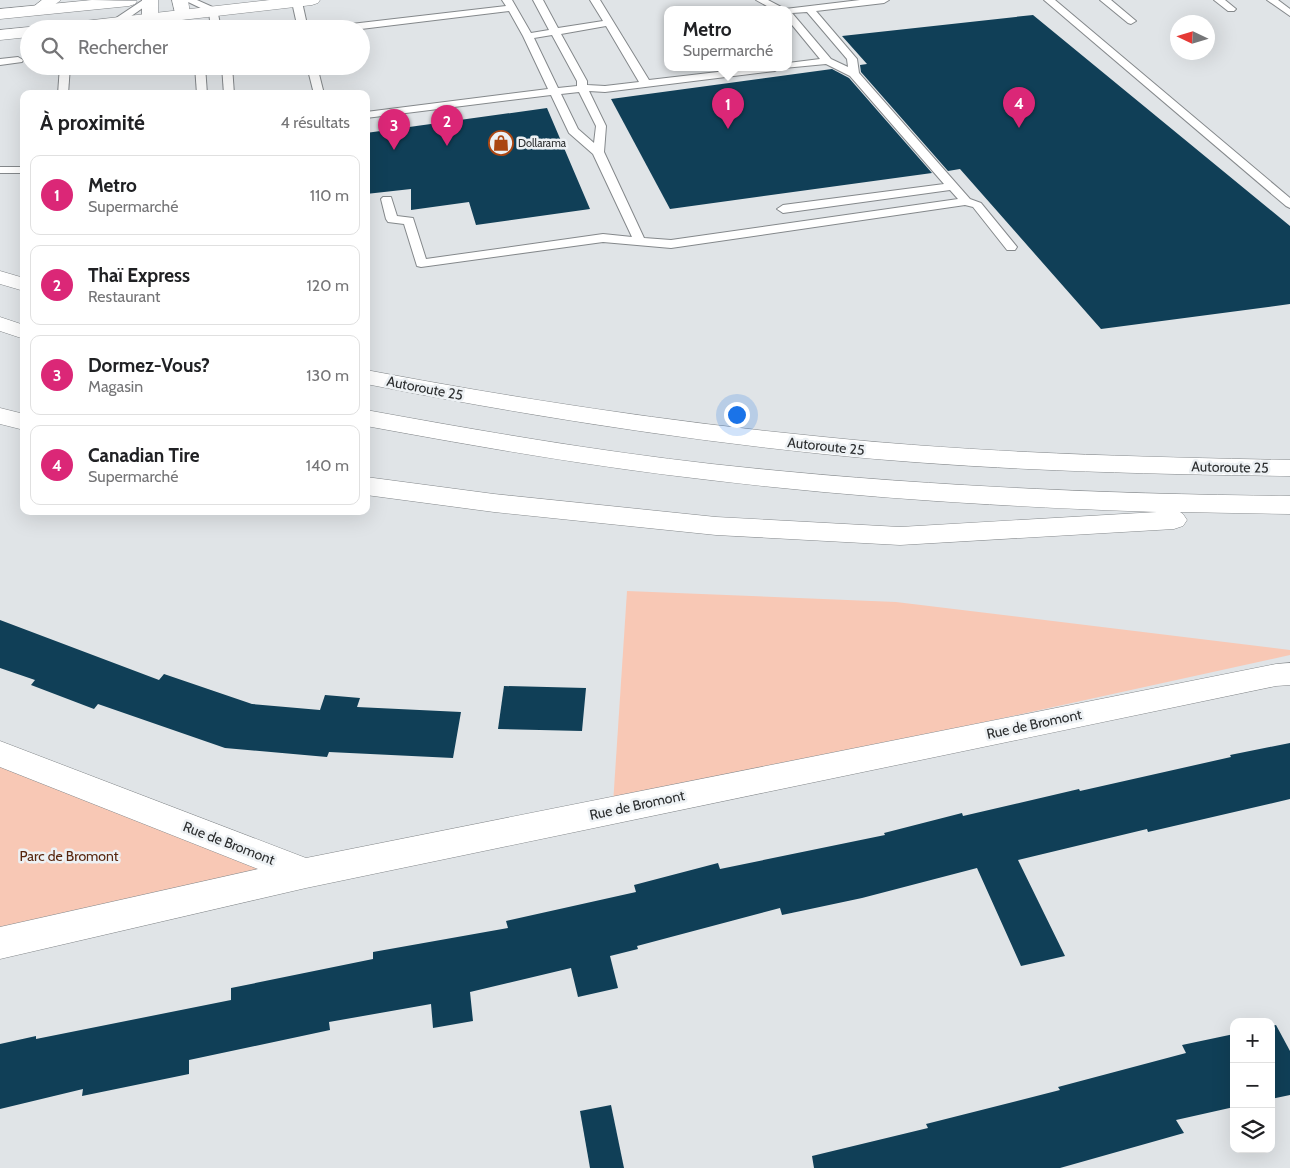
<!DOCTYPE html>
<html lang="fr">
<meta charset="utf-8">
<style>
:root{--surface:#fff;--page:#f6f6f6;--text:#202124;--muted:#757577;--line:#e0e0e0;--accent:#db2777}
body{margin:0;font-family:Cabin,sans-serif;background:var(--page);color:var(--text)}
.controls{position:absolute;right:15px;bottom:15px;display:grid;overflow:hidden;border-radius:10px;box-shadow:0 5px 20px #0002}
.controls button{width:45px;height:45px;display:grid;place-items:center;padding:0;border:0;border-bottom:1px solid var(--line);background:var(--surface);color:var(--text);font:25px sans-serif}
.compass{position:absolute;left:1170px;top:15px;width:45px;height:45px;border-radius:50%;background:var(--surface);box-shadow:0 5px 20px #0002;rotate:274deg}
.you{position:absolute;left:736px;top:414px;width:18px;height:18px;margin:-12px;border:4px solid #fff;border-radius:50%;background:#1a73e8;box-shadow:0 0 0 8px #1a73e833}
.badge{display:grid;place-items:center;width:32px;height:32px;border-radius:50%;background:var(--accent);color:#fff;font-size:16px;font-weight:700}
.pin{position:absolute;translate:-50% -41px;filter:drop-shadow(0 1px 2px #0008)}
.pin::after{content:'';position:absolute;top:26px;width:18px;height:15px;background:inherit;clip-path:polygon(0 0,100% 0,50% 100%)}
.popup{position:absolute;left:664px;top:6px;width:128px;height:65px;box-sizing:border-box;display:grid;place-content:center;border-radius:10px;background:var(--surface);filter:drop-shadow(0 1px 4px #0005);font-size:16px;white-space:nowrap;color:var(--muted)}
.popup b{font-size:19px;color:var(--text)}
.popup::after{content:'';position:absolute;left:50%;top:100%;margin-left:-10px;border:10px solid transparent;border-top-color:var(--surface)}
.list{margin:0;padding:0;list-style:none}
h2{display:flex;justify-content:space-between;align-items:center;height:65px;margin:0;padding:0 20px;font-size:21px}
h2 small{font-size:16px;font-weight:400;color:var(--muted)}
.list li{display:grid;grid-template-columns:32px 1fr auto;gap:15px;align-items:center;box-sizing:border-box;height:80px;margin:0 10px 10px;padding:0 10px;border:1px solid var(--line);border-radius:10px}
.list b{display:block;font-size:19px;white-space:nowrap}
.list p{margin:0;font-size:16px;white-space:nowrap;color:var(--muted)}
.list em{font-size:16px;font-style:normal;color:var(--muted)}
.icon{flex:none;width:28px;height:28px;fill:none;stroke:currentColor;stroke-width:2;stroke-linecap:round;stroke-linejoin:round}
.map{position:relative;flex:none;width:1290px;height:1168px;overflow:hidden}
.search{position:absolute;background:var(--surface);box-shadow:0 5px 20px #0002;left:20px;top:20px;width:350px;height:55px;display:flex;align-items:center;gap:12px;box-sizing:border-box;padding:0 18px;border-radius:28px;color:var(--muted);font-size:19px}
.panel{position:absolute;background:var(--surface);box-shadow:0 5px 20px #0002;left:20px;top:90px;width:350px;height:425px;border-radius:10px}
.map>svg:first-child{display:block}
</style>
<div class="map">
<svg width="1290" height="1168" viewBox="0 0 1290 1168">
<rect width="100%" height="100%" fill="#e0e4e7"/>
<g fill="#f8c8b5">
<path d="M627 591 896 602 1290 650V655L613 804Z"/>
<path d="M0 754 306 873 0 943Z"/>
</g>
<g fill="#103f57">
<path d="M1033 15 1290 226V304L1101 329 960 169 948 171 861 72 860 65 867 64 842 36Z"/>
<path d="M832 69 849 78 932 173 670 209 611 99Z"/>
<path d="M547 108 590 209 476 225 469 202 411 210V189L366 194V133Z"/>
<path d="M0 620 159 680 164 674 252 704 320 710 325 695 360 698 357 707 461 712 453 758 329 752 327 757 225 748 98 704 94 709 31 685 35 680 0 668Z"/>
<path d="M504 686 586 688 582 731 498 729Z"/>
<path d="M1290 743V799L1148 832 1147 829 1018 860 1065 956 1021 966 977 868 862 898 782 915 780 908 637 946 638 949 610 956 618 988 578 997 571 968 470 992 473 1021 433 1028 431 1004 329 1022 330 1030 189 1060V1074L82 1096 83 1089 0 1109V1044L36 1036V1039L231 1000V988L373 959V952L508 928 506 921 636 892 634 885 718 863 720 869 885 835 884 833 962 813 963 816 1079 789 1080 791 1231 757 1230 755Z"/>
<path d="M1276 1025 1290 1051V1095L1271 1099V1026Z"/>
<path d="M1234 1034V1107L1176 1120 1184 1133 1060 1168H814L812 1156 928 1128 926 1124 1060 1090 1058 1087 1186 1053 1182 1045Z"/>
<path d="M611 1105 624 1168H590L580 1111Z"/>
</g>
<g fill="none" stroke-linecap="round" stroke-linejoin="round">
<defs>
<g id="lane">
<path d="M143 0H154L120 24 118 29H108L113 20Z"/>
<path d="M184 0H197L217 9 221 29H211L209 12Z"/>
<path d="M294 0H300L302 2 308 29H298L292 2Z"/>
<path d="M502 0H512L531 33 549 30 533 0H543L558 28 603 21 590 0H600L649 80 752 68H780L775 71 605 92 589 91 606 126 604 152 644 238 671 240 958 199 950 190 783 213 777 209 783 205 944 184 850 76 826 64 784 68H788V63L820 59 788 20V10H774L756 0H768L785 9 860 0H889L884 3 816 11 857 59 859 73 970 199 981 203 1017 247 1015 250H1007L973 207 965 205 671 248 603 242 421 267 417 266 404 224 388 222 386 219 381 199 383 197H391L397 216 413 218 426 259 603 234 632 237 593 154 569 133 551 95 366 118V112L548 89 523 36 509 11 361 29H329L334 26 506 6ZM807 12 847 59 848 67 831 59 792 13ZM606 26 639 82 605 86 587 85V81L561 34ZM552 35 577 81V86L558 88 534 38ZM579 92 596 126 594 143 578 129 561 94Z"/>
<path d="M1044 0H1055L1290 198V208L1286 206Z"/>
<path d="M1100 0H1111L1136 21 1131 24 1128 23Z"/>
<path d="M1214 0H1225L1236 9 1234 11H1228Z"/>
<path d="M1267 0H1278L1290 9V16Z"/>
<path d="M18 57 23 60 22 62 0 65V59Z"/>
<path d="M60 66H70L68 94H58Z"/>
<path d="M195 66H205L207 94H197Z"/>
<path d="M222 66H232L234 94H224Z"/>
<path d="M307 66H317L324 94H314Z"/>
<rect x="0" y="167" width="24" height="6"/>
</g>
<path id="street" d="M1290 663V685L1276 686 306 888 0 959V927L258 869 0 767V741L306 858 1276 664Z"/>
<g id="secondary">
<path d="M92 0 137 1 135 4 129 6 0 19V9Z"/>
<path d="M270 0H320L318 3 312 5 103 29H50L52 26 58 24Z"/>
<path d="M29 27 35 29H29V37L0 40V30Z"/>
</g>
<g id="highway">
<path d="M42 0H61L42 14H30L28 11Z"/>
<path d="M142 0H158V18L156 21H144L142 18Z"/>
<path d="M172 0H188L190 14 188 17H176Z"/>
<path d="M0 271 24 278V291L0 284Z"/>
<path d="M0 317 24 325V339L0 331Z"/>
<path d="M366 370C518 399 670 422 824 437 979 453 1134 457 1290 460V476C1134 474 978 470 823 454 670 438 518 414 366 384Z"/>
<path d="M0 408 24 414V430L0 424Z"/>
<path d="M366 410C481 431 596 451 712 464 904 485 1097 494 1290 496V514L1180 512 1183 514 1187 520 1183 526 1174 529 900 545 716 535 494 512 366 495V477L494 494 716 517 900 527 1157 512C1008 507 859 498 710 480 595 467 480 447 366 426Z"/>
</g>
</defs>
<use href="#lane" stroke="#84888b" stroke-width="2"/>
<use href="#street" stroke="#84888b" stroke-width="1"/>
<use href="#secondary" stroke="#84888b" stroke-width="1"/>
<use href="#highway" stroke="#84888b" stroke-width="1"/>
<use href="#lane" fill="#fff" fill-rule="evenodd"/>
<use href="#street" fill="#fff" fill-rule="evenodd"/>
<use href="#secondary" fill="#fff" fill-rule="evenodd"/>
<use href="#highway" fill="#fff" fill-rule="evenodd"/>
</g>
<defs>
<symbol id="shop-ring" viewBox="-11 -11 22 22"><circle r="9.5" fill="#edf1f4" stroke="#aa4612" stroke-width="1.5"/><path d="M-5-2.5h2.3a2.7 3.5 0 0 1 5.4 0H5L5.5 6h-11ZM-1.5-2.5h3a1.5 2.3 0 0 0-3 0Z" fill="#aa4612"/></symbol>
</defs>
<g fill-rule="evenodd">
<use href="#shop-ring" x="487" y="129" width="28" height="28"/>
</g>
<g text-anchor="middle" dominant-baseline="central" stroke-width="5" stroke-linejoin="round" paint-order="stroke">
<g font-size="11" fill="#2b2d2e" stroke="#edf1f4" text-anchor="start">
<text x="518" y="143">Dollarama</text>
</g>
<g font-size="14" fill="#2b2d2e" stroke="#edf1f4">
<text transform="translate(425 388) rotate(11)">Autoroute 25</text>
<text transform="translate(826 446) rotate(6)">Autoroute 25</text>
<text transform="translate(1230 467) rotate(1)">Autoroute 25</text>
<text transform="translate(1034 724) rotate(-12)">Rue de Bromont</text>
<text transform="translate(637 805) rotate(-12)">Rue de Bromont</text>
<text transform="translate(229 843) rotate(21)">Rue de Bromont</text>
</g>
<g font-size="14" fill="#57250d" stroke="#edf1f4">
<text x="69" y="856">Parc de Bromont</text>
</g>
</g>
</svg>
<div class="controls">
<button>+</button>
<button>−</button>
<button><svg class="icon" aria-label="layers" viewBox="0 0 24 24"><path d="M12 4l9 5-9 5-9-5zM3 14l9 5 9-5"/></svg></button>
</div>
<svg class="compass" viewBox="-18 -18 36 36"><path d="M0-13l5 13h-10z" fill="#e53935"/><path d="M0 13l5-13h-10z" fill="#757577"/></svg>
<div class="you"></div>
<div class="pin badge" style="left:728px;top:129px">1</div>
<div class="popup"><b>Metro</b>Supermarché</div>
<div class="pin badge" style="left:447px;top:146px">2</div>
<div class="pin badge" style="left:394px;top:150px">3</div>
<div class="pin badge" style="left:1019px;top:128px">4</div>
<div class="search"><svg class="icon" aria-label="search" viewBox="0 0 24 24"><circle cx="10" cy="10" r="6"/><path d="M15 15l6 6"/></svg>Rechercher</div>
<section class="panel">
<h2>À proximité<small>4 résultats</small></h2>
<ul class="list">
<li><span class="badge">1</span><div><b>Metro</b><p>Supermarché</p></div><em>110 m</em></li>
<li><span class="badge">2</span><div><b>Thaï Express</b><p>Restaurant</p></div><em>120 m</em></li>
<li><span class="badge">3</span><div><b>Dormez-Vous?</b><p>Magasin</p></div><em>130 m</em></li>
<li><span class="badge">4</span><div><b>Canadian Tire</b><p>Supermarché</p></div><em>140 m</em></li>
</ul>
</section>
</div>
